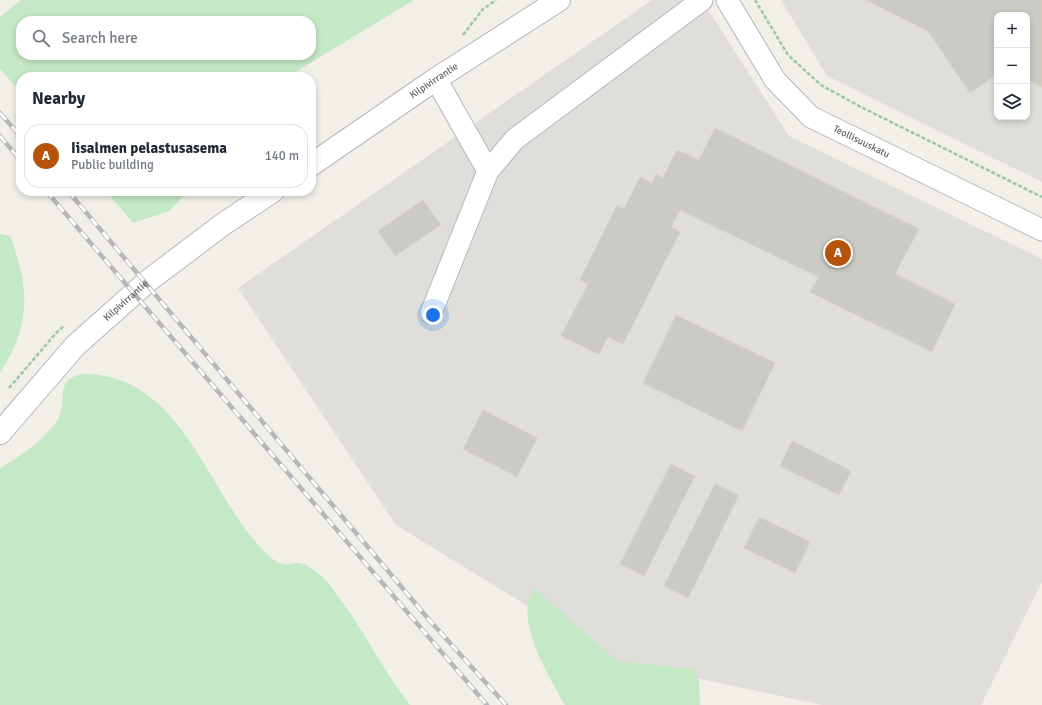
<!DOCTYPE html>
<meta charset="utf-8">
<style>
:root{--surface:#fff;--page:#f2f2f3;--text:#1f2937;--muted:#747a83;--line:#e0e1e3;--accent:#b45309}
body{margin:0;font-family:Signika,sans-serif;background:var(--page);color:var(--text)}
.controls{position:absolute;right:12px;top:12px;display:grid;overflow:hidden;border-radius:8px;box-shadow:0 2px 6px #0003}
.controls button{width:36px;height:36px;display:grid;place-items:center;padding:0;border:0;border-bottom:1px solid var(--line);background:var(--surface);color:var(--text);font:20px sans-serif}
.you{position:absolute;left:433px;top:315px;width:14px;height:14px;margin:-10px;border:3px solid #fff;border-radius:50%;background:#1a73e8;box-shadow:0 0 0 6px #1a73e833}
.badge{display:grid;place-items:center;width:26px;height:26px;border-radius:50%;background:var(--accent);color:#fff;font-size:13px;font-weight:700}
.pin{position:absolute;translate:-50% -50%;border:2px solid #fff;box-shadow:0 1px 4px #0006}
.list{margin:0;padding:0;list-style:none}
h2{display:flex;justify-content:space-between;align-items:center;height:52px;margin:0;padding:0 16px;font-size:17px}
h2 small{font-size:13px;font-weight:400;color:var(--muted)}
.list li{display:grid;grid-template-columns:26px 1fr auto;gap:12px;align-items:center;box-sizing:border-box;height:64px;margin:0 8px 8px;padding:0 8px;border:1px solid var(--line);border-radius:16px}
.list b{display:block;font-size:15px;white-space:nowrap}
.list p{margin:0;font-size:13px;white-space:nowrap;color:var(--muted)}
.list em{font-size:13px;font-style:normal;color:var(--muted)}
.icon{flex:none;width:22px;height:22px;fill:none;stroke:currentColor;stroke-width:2;stroke-linecap:round;stroke-linejoin:round}
.map{position:relative;flex:none;width:1042px;height:705px;overflow:hidden}
.search{position:absolute;background:var(--surface);box-shadow:0 2px 6px #0003;left:16px;top:16px;width:300px;height:44px;display:flex;align-items:center;gap:10px;box-sizing:border-box;padding:0 14px;border-radius:16px;color:var(--muted);font-size:15px}
.panel{position:absolute;background:var(--surface);box-shadow:0 2px 6px #0003;left:16px;top:72px;width:300px;height:124px;border-radius:16px}
.map>svg:first-child{display:block}
</style>
<div class="map">
<svg width="1042" height="705" viewBox="0 0 1042 705">
<rect width="100%" height="100%" fill="#f1efe8"/>
<g fill="#e0deda" fill-rule="evenodd">
<path d="M652 0H702L789 136 1042 259V582L981 705H822L617 661 396 525 238 288Z"/>
<path d="M781 0H1042V182L827 76ZM997 15H1027V117H997Z"/>
</g>
<g fill="#c5e8c5" fill-rule="evenodd">
<path d="M21 0H414L287 77H21V93L0 69V17ZM21 21H311V55H21Z"/>
<path d="M106 191H188L169 211 133 223Z"/>
<path d="M0 234 10 236C30 289 31 325 0 373Z"/>
<path d="M81 374C181 372 205 488 261 548 267 554 274 562 283 564 288 565 292 563 298 563 305 563 313 569 319 574 329 582 336 594 344 604 367 637 385 673 410 705H0V468C21 456 43 441 57 421 70 400 52 382 81 374Z"/>
<path d="M534 588 564 614 575 626 587 634 617 661 695 669 699 682 700 705H565C549 676 513 620 534 588Z"/>
</g>
<g fill="#cccac5" stroke="#d6d1c6">
<path d="M866 0H1042V87L1027 80V15H997V74L970 93 928 31Z"/>
<path d="M715 128 919 229 895 274 955 304 932 352 810 292 819 277 680 210 671 227 680 232 623 344 608 337 599 354 561 336 588 284 580 280 617 205 624 209 640 177 652 183 656 174 663 178 677 150 699 160Z"/>
<path d="M423 200 441 225 395 256 378 231Z"/>
<path d="M676 315 775 363 742 431 643 383Z"/>
<path d="M483 410 537 438 517 477 463 449Z"/>
<path d="M792 441 851 471 839 495 780 466Z"/>
<path d="M671 464 695 476 644 576 620 564Z"/>
<path d="M715 484 739 495 688 598 664 586Z"/>
<path d="M759 517 810 542 795 573 744 548Z"/>
</g>
<g fill="none" stroke-linecap="round" stroke-linejoin="round">
<defs>
<g id="minor">
<path id="s1" d="M727 0 775 80 811 117 1042 230"/>
<path d="M436 79 488 171"/>
<path d="M431 313 488 171 515 139 702 0"/>
</g>
<g id="tertiary">
<path id="s2" d="M311 165 436 79 559 0"/>
<path id="s3" d="M0 433 75 346 148 281 222 225 273 191"/>
</g>
</defs>
<use href="#minor" stroke="#b5b8bc" stroke-width="23"/>
<use href="#tertiary" stroke="#b5b8bc" stroke-width="24"/>
<g stroke="#9cc7a9" stroke-width="2.5" stroke-dasharray="4 2" stroke-linecap="butt">
<path d="M755 0 788 55 821 85 861 107 1042 197"/>
<path d="M463 35 483 9 496 0"/>
<path d="M9 388 57 332 64 326"/>
</g>
<use href="#minor" stroke="#fff" stroke-width="21"/>
<use href="#tertiary" stroke="#fff" stroke-width="22"/>
<defs>
<g id="rail">
<path d="M0 113 21 137"/>
<path d="M0 136 21 161"/>
<path d="M46 191 487 705"/>
<path d="M68 191 431 622 506 705"/>
</g>
</defs>
<use href="#rail" stroke="#b6b7b8" stroke-width="4.5"/>
<use href="#rail" stroke="#fff" stroke-width="3" stroke-dasharray="9" stroke-linecap="butt"/>
</g>
<g text-anchor="middle" dominant-baseline="central" stroke-width="4" stroke-linejoin="round" paint-order="stroke">
<g font-size="10" fill="#5f6368" stroke="#fff">
<text stroke="none"><textPath href="#s2" startOffset="149">Kilpivirrantie</textPath></text>
<text stroke="none"><textPath href="#s1" startOffset="201">Teollisuuskatu</textPath></text>
<text stroke="none"><textPath href="#s3" startOffset="183">Kilpivirrantie</textPath></text>
</g>
</g>
</svg>
<div class="controls">
<button>+</button>
<button>−</button>
<button><svg class="icon" aria-label="layers" viewBox="0 0 24 24"><path d="M12 4l9 5-9 5-9-5zM3 14l9 5 9-5"/></svg></button>
</div>
<div class="you"></div>
<div class="pin badge" style="left:838px;top:253px">A</div>
<div class="search"><svg class="icon" aria-label="search" viewBox="0 0 24 24"><circle cx="10" cy="10" r="6"/><path d="M15 15l6 6"/></svg>Search here</div>
<section class="panel">
<h2>Nearby<small></small></h2>
<ul class="list">
<li><span class="badge">A</span><div><b>Iisalmen pelastusasema</b><p>Public building</p></div><em>140 m</em></li>
</ul>
</section>
</div>
